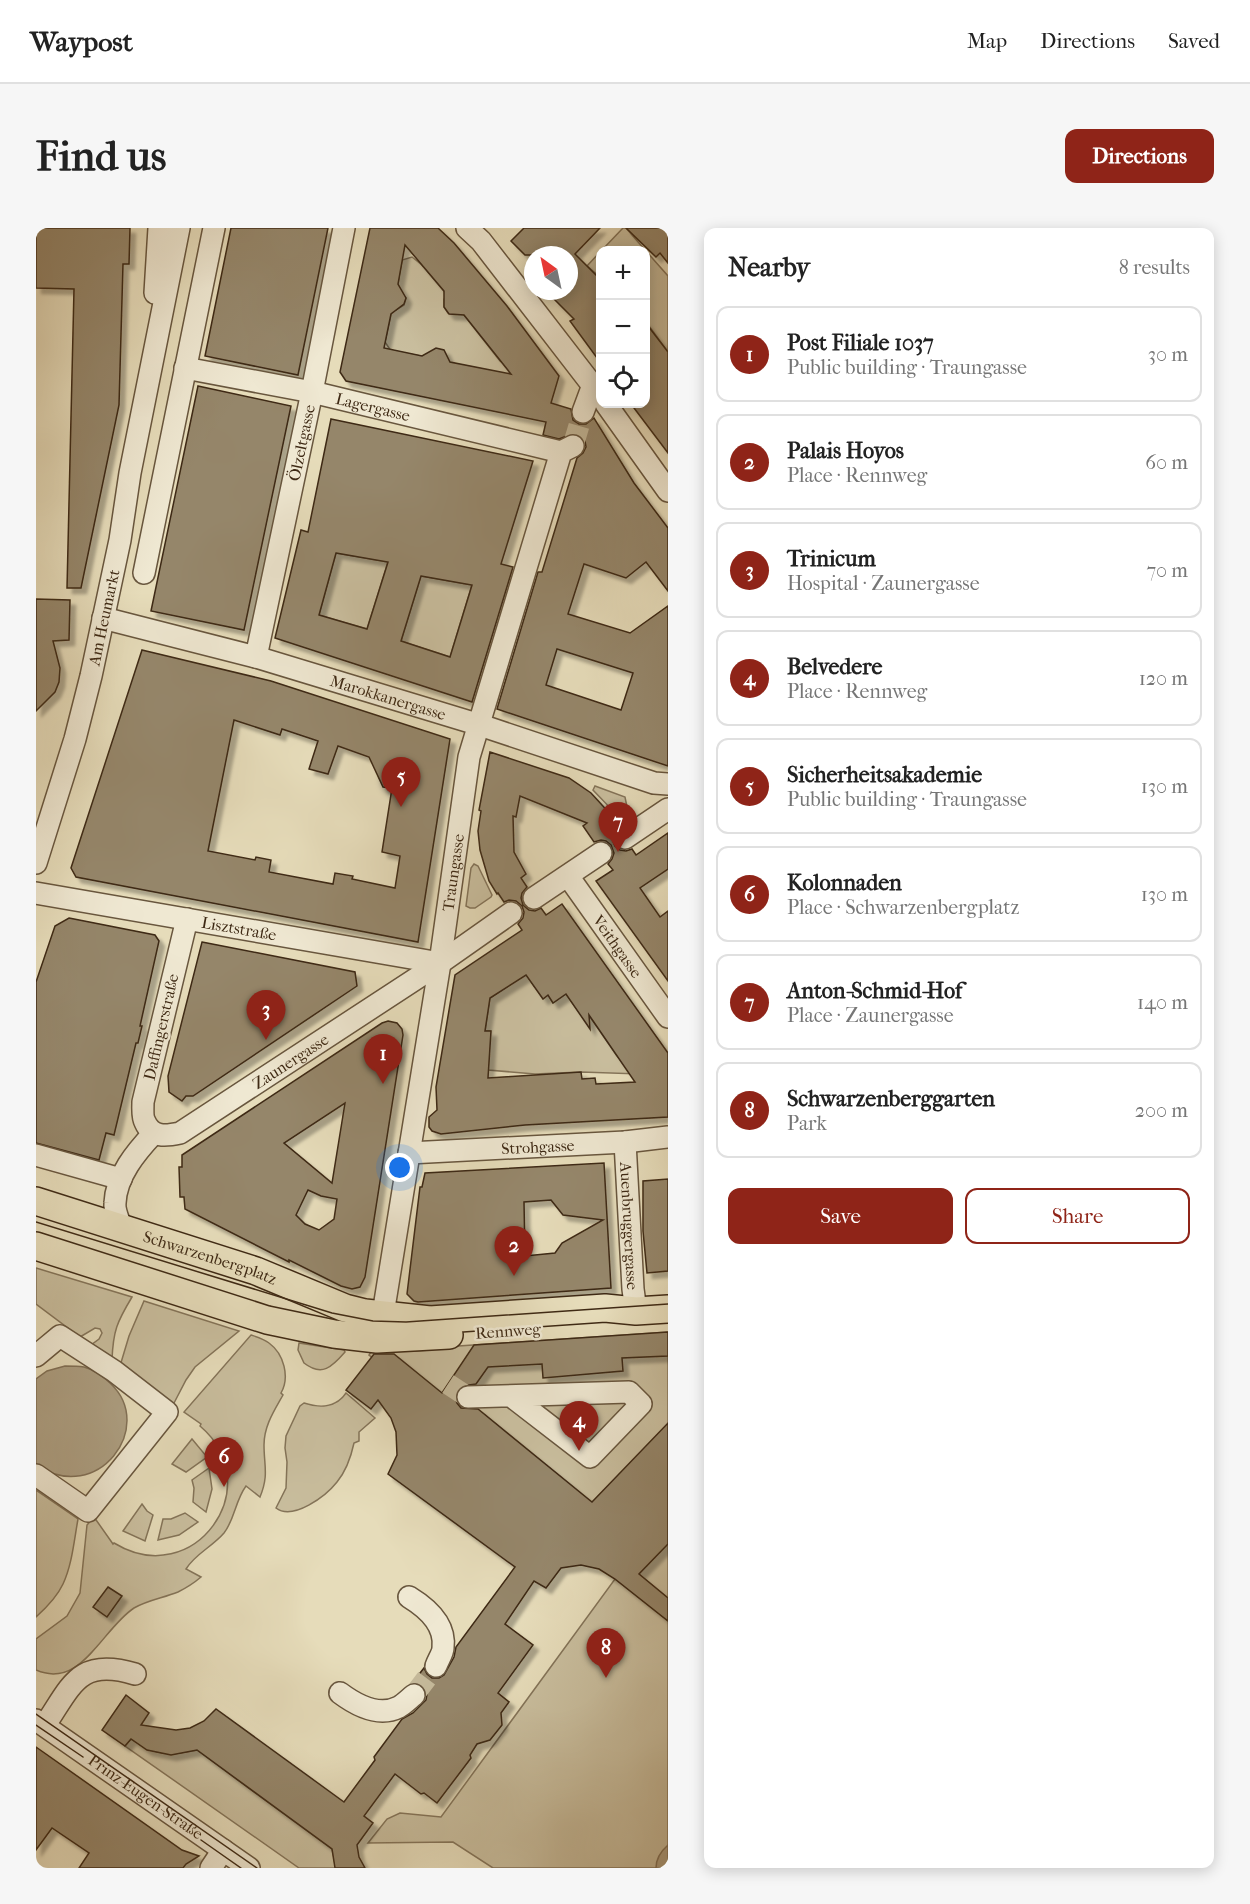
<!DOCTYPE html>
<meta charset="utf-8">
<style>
:root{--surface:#fff;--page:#f6f6f6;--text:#222;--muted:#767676;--line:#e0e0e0;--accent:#8f2418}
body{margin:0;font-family:"IM FELL French Canon",serif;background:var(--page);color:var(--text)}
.controls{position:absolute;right:18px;top:18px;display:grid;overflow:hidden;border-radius:12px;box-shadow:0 3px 15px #0003}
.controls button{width:54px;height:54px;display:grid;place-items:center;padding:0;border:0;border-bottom:2px solid var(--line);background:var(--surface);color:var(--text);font:30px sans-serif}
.compass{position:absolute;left:488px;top:18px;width:54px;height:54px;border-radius:50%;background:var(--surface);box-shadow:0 3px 15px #0003;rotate:327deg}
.you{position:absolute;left:364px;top:940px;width:21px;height:21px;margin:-15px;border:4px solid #fff;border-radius:50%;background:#1a73e8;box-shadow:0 0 0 9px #1a73e833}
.badge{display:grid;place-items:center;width:39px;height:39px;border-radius:50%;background:var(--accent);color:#fff;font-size:20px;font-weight:700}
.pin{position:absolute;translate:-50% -50px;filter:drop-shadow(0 2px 3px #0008)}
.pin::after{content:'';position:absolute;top:32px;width:21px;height:18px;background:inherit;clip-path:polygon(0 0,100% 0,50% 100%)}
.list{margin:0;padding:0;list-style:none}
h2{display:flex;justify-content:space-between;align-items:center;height:78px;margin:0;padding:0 24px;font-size:26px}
h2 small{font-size:20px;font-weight:400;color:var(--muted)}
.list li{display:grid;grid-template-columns:39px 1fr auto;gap:18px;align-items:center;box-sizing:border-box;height:96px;margin:0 12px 12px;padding:0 12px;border:2px solid var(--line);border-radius:12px}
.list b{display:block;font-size:22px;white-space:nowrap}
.list p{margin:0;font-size:20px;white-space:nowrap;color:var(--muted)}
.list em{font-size:20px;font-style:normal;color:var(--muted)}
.actions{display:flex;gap:12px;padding:18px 24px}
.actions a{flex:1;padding:14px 0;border:2px solid var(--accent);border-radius:12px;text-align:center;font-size:21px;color:var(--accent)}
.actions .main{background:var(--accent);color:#fff}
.icon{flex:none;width:33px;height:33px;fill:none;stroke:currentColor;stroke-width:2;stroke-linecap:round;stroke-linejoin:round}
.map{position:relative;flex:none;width:632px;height:1640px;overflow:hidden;border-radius:12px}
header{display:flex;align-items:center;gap:36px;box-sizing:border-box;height:84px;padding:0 30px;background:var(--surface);border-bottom:2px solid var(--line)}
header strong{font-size:28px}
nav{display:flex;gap:33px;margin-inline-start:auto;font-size:21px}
.intro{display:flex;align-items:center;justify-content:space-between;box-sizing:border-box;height:144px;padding:0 36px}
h1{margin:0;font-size:42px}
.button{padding:15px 27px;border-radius:12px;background:var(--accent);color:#fff;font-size:21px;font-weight:700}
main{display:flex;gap:36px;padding:0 36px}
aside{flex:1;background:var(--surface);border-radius:12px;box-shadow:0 3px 15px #0003}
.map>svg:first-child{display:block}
</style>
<header>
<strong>Waypost</strong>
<nav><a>Map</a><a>Directions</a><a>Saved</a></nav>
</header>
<div class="intro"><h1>Find us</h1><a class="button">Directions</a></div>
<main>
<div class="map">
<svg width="632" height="1640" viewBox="0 0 632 1640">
<defs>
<filter id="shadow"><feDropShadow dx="5.5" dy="5.5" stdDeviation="1.5" flood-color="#0004"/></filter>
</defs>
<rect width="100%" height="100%" fill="#e6dcba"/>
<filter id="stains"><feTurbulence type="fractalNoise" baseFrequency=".00333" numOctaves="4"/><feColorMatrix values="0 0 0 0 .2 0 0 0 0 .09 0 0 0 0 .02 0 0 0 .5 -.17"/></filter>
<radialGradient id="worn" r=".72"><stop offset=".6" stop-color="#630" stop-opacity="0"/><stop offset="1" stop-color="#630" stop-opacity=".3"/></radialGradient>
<g fill="#c9be9e" stroke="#847459" stroke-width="1.5">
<path d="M587 0H590L609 22H566Z"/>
<path d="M610 23 632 48V124L610 94Z"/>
<path d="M564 24V49L551 38Z"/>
<path d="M376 29 386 37 412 68 408 71V79L412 85 421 86 425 83 464 133 476 141 469 151 391 129 355 123 349 114 356 81 360 82 368 77 370 70 361 61 366 32Z"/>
<path d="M300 325 352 334 331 401 283 387Z"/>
<path d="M385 348 436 357 414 429 365 413Z"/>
<path d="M559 558 589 569 591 579 581 586 579 585 557 562Z"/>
<path d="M438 636 442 638 456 667 455 669 439 680H434L430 678 435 640Z"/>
<path d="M515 715 496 755 507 771 512 767 517 775 530 766 545 787 550 783 581 828 603 846 545 844 499 846 452 842 454 803H449L454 770 483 751Z"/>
<path d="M0 1040 96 1069C81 1094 77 1103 76 1132L55 1117 63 1111 66 1105 64 1101 59 1100 44 1109 0 1076Z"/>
<path d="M108 1073 203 1103 159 1139 150 1152 137 1177 84 1138 93 1108Z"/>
<path d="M632 1104V1370L398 1178 333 1127 335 1124 380 1121V1123L393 1122V1120Z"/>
<path d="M215 1107C221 1109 228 1111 233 1115 248 1126 254 1149 245 1165L247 1167C238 1183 228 1198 228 1217 228 1238 233 1247 224 1269L210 1258C199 1273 199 1291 188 1305 176 1319 159 1326 150 1341L165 1349C158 1355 150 1360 142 1364 127 1370 112 1372 98 1380 66 1401 45 1462 0 1442V1411L31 1388 44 1365 51 1297 58 1289 77 1316 78 1315C158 1364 234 1258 164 1198L165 1196 148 1184Z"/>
<path d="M263 1115 308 1122 309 1124C296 1139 286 1149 268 1135L262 1122Z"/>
<path d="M310 1165 339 1190 323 1204V1213L318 1215C315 1229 310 1243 301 1254 290 1268 257 1293 240 1280L250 1260 251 1234 249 1220 250 1208 264 1178 268 1175C283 1180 300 1180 310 1165Z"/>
<path d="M156 1211 171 1229 150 1244 136 1236Z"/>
<path d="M173 1240 176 1261 170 1284 157 1274 158 1260 156 1252Z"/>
<path d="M0 1262 42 1291C38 1313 36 1337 27 1356 21 1369 10 1380 0 1389Z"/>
<path d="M106 1276 111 1283 117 1287 109 1313 87 1303Z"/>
<path d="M149 1285 162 1294 143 1307 122 1312 127 1291H135Z"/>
<path d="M579 1351 632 1393V1640H457L417 1614 332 1615 351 1591 364 1585 405 1589Z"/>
<path d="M95 1511C121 1528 131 1528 161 1522L296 1621 300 1640H263L89 1518Z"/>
</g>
<g fill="#ad9f82" stroke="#817056" stroke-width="1.5">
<path d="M29 1138C35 1138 42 1138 48 1139 59 1142 67 1148 75 1156 120 1199 62 1278 0 1237V1151L11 1143Z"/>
<path d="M632 1617V1640H620C620 1630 625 1623 632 1617Z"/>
</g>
<g fill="#95866a" stroke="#3e2914" stroke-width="1.5" fill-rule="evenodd" filter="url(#shadow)">
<path d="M0 0H94L93 36H87L83 177 45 360H31L38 61 0 60Z"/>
<path d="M195 0H292L262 147 169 128Z"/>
<path d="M334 0H402L418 15 471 78 523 148 515 175 535 181 537 192 543 196H550L558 190 598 255 632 300V363L610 334 590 350 548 336 532 386 594 405 632 378V538L461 481 502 344H506L541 230 547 225 550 219 549 213 544 208 538 205 523 211 507 207 510 194 310 153 304 144ZM369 17 408 63V79L413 86 428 87 475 146 414 134 408 122 400 120 386 128 348 120 355 86 368 76 370 70 362 56ZM521 421 597 445 585 482 510 457Z"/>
<path d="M488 0H564L539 26 564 51V134L534 93 538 91 518 71 526 63H533V27H489L475 13Z"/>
<path d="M590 0H632V35L624 25 620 29Z"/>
<path d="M609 94 632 124V225L595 176H609Z"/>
<path d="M162 158 255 178 208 402 115 383Z"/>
<path d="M295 191 497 233 465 336 477 339 436 474 239 410 265 302 272 304ZM300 325 352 334 331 401 283 387ZM385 348 436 357 414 429 365 413Z"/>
<path d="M0 371 34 372 33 412 17 413 24 440 23 454 19 464 0 483Z"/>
<path d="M106 422 235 453 414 511 382 714 40 649 35 640ZM198 492 244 507 246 501 282 513 273 541 292 546 302 518 333 529 347 559 356 560 346 624 364 628 359 660 316 651 317 648 299 645 297 656 233 644 235 632 220 629 219 632 172 623Z"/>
<path d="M454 524 533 550 555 565 577 589 575 590 582 600 577 605 576 611 579 618 584 622 590 623 596 621 600 627 632 605V641L604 660 624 689 632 683V753L560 653 577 642 572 636 576 631 578 625 575 617 570 613 565 612 558 614 547 598 551 595 484 568 480 589 477 588 478 624 490 646 485 650 491 659 486 665 485 670 487 677 493 682 499 683 505 680 510 687 526 676 632 825V889L489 897 405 906 396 903 393 899V889L401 882 400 859 419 747 486 702 482 696 487 690 488 684 486 678 480 673 473 672 468 674 462 665 461 666 453 653 444 622 442 603 445 583 443 582ZM490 747 507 771 512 767 517 775 530 766 554 801 553 787 599 854 560 856 559 850 546 851 545 844 452 850 455 803H449L454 770Z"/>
<path d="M33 690 119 707 123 713 104 798H106L102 815H100L78 907 70 905 63 932 0 915V754L19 698Z"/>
<path d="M166 714 319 744 321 758 157 868H150L146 873 133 864 132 848Z"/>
<path d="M352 793 361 795 366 801 367 807 329 1049 324 1059 316 1061 305 1058 253 1032V1034L149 981 148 969H144L143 939H146V927L346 795ZM309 875 296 955 248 915ZM272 962 285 968 301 971 298 991 283 1002 269 996 260 987Z"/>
<path d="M568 935 575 1060 382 1074 378 1073 371 1066 384 959H386L389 945ZM515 972 527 987 567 992 526 1015 519 1025 489 1028 488 974Z"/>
<path d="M632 951V1043L611 1045 607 1003V953Z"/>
<path d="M632 1104V1128L586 1130 587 1143 507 1150 506 1136 452 1139 440 1156 426 1158 421 1162 419 1170 421 1175 425 1180 442 1181 556 1274 632 1195V1316L603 1346 632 1370V1393L579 1351 563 1341 545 1337 525 1340 510 1360 498 1353 469 1396 497 1417 462 1465 473 1474 465 1485 466 1497 454 1512 441 1516 434 1527 435 1530 401 1575 388 1565 385 1566 359 1546 328 1588 337 1595 321 1617 323 1629 329 1640H299L296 1621 161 1522 135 1527 111 1522 95 1511 89 1518 66 1502 90 1467 113 1485 105 1497 140 1502 154 1500 168 1493 180 1481 308 1574 339 1532 338 1529 366 1491 377 1485 390 1472 391 1466 388 1459 383 1455 377 1454 388 1440 391 1446 396 1450H403L408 1447 418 1429 420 1419 479 1339 352 1246 361 1227 360 1204 355 1190 342 1172 335 1181 310 1162 338 1126H358L406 1165 438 1117Z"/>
<path d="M72 1359 86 1368 71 1389 57 1379Z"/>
<path d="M0 1519 146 1622 163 1628 150 1636 147 1640H43L53 1625 16 1600 0 1622Z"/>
</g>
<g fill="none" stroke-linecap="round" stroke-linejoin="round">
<g stroke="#c4b899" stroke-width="21" stroke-dasharray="21 10" stroke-linecap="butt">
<path d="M537 218 547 184"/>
<path d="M412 1156 432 1169"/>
<path d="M378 1467 400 1438"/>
</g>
<defs>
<g id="minor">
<path d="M431 0 445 13 564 167"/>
<path d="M119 65 123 0"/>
<path id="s1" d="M149 140 276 164 525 224"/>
<path d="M570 176 632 263"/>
<path d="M547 184 557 157"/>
<path d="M108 345 178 0"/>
<path id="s2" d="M67 390 220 429 444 497 618 555 632 556"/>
<path id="s3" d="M220 429 276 164 308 0"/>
<path d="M589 610 632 581"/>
<path id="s4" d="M0 635 39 511 55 448 84 312 94 245 143 0"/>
<path id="s5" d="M532 648 632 789"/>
<path id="s6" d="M0 665 404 735"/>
<path d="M498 670 565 625"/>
<path id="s7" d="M151 691 107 874C107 880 106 889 109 894 116 910 130 908 144 905L404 735 475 685"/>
<path id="s8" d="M589 914 597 1061 600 1083"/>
<path id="s9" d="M373 925 589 914 632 909"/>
<path d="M0 927 85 951"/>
<path d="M85 999C83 992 78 983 79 975 80 948 100 924 118 905"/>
<path id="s10" d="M347 1086 404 735 433 529 525 224 537 218"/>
<path d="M0 1128 24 1108 78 1143 131 1184 52 1283 0 1247"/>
<path d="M432 1169 593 1164 605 1176 554 1229 475 1168"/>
<path d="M373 1369C391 1380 410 1397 407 1420 407 1425 402 1432 400 1438"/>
<path d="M304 1465C320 1477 343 1489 363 1479 368 1476 373 1471 378 1467"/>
<path id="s11" d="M0 1492 213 1640"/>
<path d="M9 1497C36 1457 43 1429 99 1446"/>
<path d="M175 1640 187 1622"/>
</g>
<g id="major">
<path id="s12" d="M0 973 220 1043 309 1080 329 1085 394 1092 569 1080 600 1083 632 1081"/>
<path d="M0 1018 231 1092 298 1106 341 1111 413 1107"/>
</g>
</defs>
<use href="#minor" stroke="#68563e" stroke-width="24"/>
<use href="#major" stroke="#3e2914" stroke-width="30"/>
<use href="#minor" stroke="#efe8d2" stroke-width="21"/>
<use href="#major" stroke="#e6dcba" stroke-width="27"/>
<g stroke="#3e2914" stroke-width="1.5">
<path d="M0 994 296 1085 337 1093 370 1094 632 1076"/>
<path d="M0 1486 221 1640"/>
<path d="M0 1497 47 1529"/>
<path d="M165 1612 205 1640"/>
</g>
</g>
<g text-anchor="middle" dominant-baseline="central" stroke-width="5" stroke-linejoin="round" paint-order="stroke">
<g font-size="16" fill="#3e2914" stroke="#efe8d2">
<text stroke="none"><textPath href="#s1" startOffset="192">Lagergasse</textPath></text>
<text stroke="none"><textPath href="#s3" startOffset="219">Ölzeltgasse</textPath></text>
<text stroke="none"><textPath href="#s4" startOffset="255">Am Heumarkt</textPath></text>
<text stroke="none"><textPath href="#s2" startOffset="296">Marokkanergasse</textPath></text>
<text stroke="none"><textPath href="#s10" startOffset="447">Traungasse</textPath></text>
<text stroke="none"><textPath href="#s6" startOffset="206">Lisztstraße</textPath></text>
<text stroke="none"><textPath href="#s5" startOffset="86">Veithgasse</textPath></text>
<text transform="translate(125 799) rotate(-77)">Daffingerstraße</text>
<text stroke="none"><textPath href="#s7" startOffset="381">Zaunergasse</textPath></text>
<text stroke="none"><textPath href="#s9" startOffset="129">Strohgasse</textPath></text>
<text stroke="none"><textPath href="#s8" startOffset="84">Auenbruggergasse</textPath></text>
<text stroke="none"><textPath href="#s12" startOffset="183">Schwarzenbergplatz</textPath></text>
<text transform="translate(472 1103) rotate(-4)">Rennweg</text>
<text stroke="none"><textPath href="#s11" startOffset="134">Prinz-Eugen-Straße</textPath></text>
</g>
</g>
<rect width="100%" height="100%" filter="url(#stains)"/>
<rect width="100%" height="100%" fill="url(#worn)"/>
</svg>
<div class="controls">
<button>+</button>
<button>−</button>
<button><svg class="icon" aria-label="locate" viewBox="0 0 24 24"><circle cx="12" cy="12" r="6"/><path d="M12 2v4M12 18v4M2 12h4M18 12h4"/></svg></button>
</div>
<svg class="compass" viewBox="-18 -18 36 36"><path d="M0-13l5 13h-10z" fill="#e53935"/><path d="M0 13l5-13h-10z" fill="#767676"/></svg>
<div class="you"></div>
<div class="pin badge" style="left:347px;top:856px">1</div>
<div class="pin badge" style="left:478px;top:1048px">2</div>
<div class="pin badge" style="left:230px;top:812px">3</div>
<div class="pin badge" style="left:543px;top:1223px">4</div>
<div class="pin badge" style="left:365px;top:579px">5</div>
<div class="pin badge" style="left:188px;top:1259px">6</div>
<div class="pin badge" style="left:582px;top:624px">7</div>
<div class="pin badge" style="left:570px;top:1450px">8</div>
</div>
<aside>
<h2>Nearby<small>8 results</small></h2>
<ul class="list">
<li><span class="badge">1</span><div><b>Post Filiale 1037</b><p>Public building · Traungasse</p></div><em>30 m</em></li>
<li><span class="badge">2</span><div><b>Palais Hoyos</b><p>Place · Rennweg</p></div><em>60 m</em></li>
<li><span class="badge">3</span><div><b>Trinicum</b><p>Hospital · Zaunergasse</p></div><em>70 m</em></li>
<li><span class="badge">4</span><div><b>Belvedere</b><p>Place · Rennweg</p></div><em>120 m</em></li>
<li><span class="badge">5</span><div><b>Sicherheitsakademie</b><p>Public building · Traungasse</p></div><em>130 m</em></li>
<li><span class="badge">6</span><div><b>Kolonnaden</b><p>Place · Schwarzenbergplatz</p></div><em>130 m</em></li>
<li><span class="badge">7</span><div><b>Anton-Schmid-Hof</b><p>Place · Zaunergasse</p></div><em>140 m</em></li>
<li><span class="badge">8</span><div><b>Schwarzenberggarten</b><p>Park</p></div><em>200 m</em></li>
</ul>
<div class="actions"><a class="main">Save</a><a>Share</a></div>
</aside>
</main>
